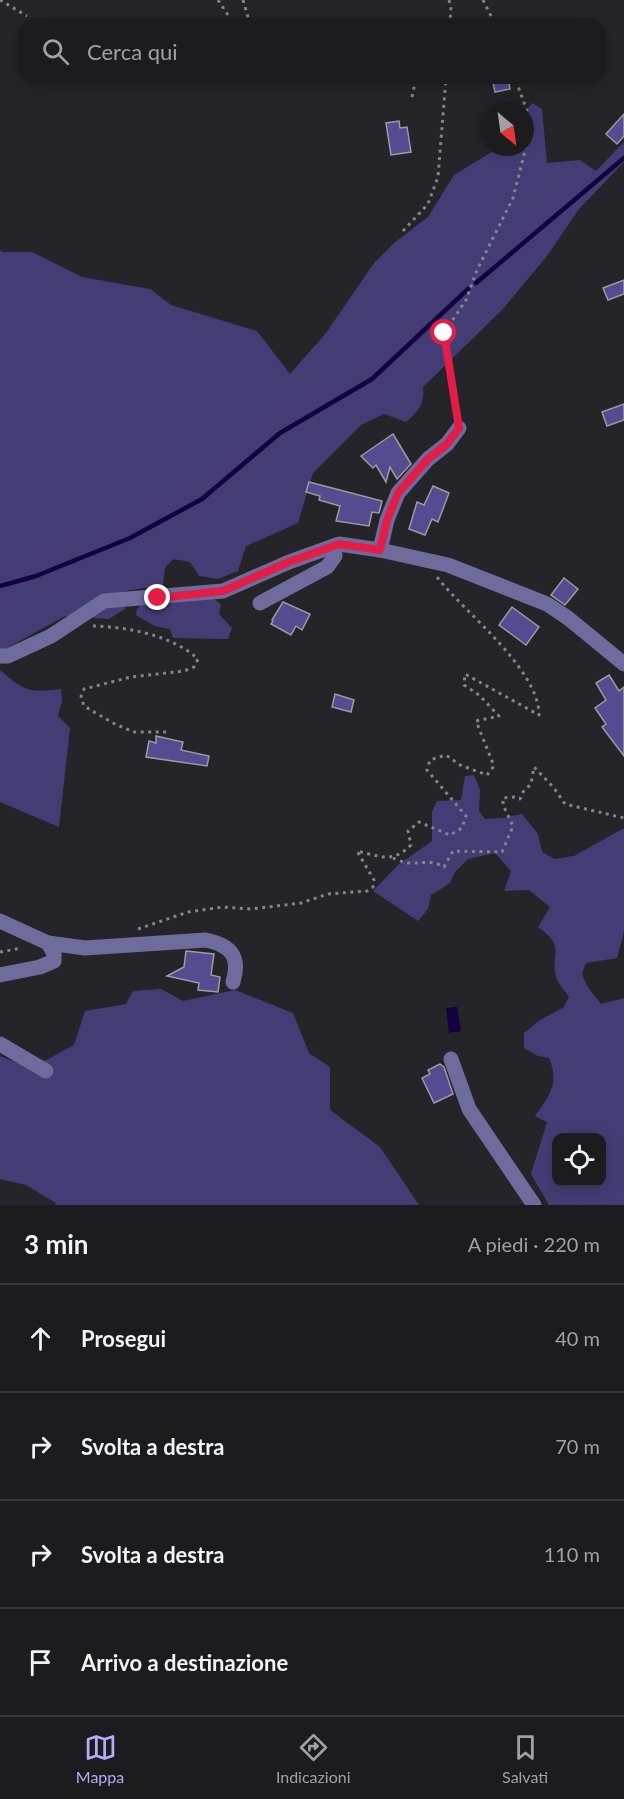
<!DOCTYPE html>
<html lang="it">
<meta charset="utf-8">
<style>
:root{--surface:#1c1b1e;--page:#252427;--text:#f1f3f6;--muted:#a0a1a4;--line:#3a393c;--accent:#b3adf9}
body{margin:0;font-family:Lato,sans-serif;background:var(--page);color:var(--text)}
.controls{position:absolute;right:18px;bottom:18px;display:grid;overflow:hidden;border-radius:12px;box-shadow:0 3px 15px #0003}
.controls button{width:54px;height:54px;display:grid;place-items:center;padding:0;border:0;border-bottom:2px solid var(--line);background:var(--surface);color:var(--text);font:30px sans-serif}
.compass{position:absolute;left:480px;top:102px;width:54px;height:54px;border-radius:50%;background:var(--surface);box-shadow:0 3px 15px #0003;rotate:151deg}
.stop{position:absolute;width:18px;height:18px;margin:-14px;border:4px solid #e11d48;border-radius:50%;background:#fff}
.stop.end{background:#e11d48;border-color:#fff;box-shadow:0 2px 6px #0008}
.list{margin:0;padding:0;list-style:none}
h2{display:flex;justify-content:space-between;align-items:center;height:78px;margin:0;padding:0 24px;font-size:26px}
h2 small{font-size:20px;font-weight:400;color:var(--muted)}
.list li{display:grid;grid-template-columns:39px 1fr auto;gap:18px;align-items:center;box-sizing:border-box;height:108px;padding:0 24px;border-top:2px solid var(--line)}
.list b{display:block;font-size:22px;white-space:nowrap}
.list em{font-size:20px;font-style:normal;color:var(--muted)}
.icon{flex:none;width:33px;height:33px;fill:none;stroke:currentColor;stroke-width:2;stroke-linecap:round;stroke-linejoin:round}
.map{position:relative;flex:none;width:624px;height:1205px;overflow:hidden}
.search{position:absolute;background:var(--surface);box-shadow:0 3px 15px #0003;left:18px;right:18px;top:18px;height:66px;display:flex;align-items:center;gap:15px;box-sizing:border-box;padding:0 21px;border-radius:18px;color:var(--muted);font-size:22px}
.sheet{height:510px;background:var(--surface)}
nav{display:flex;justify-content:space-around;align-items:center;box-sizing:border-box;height:84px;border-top:2px solid var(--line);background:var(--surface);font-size:16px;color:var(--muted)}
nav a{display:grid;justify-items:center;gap:3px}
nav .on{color:var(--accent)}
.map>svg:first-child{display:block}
</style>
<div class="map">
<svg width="624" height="1205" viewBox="0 0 624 1205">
<rect width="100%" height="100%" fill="#252428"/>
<g fill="#443d75" fill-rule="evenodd">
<path d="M532 103 542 109 547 163 580 160 596 171 624 142V162L579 209 547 256 502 310 423 387C425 404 418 411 406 422L384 414 361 425 313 473 298 523 246 546 238 571 218 579 199 576 190 562 173 559 165 568 163 585 125 591V609L109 619 65 616 0 652V250L3 252H32L82 277 150 289 171 305 257 331 290 374 326 333 374 263 394 243 428 217 454 175 492 152 496 147H525V112Z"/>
<path d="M150 594 213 598 221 605 219 614 232 628 228 639 173 638 170 629 155 626 136 615 137 609Z"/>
<path d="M0 670C24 691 29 693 61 689L62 701 58 716 70 728 59 827 0 802Z"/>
<path d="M474 775 480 790 479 811 485 819 504 818 522 814 538 834 542 852 555 859 574 856 624 828V931L617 958 586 963 582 974 587 986 601 1004 624 998V1205H549L531 1174 547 1122 535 1116C549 1096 560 1083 549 1058L538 1056 524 1048V1033L540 1020 564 1007 569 997C565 991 558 984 556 977 550 950 567 948 538 927L550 907 529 890 504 891 511 871 495 853 468 859 455 872 450 883 431 895 428 909 418 921 373 891 398 865 432 841V812L437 801 461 800 465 776ZM556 1138H602V1182H556Z"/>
<path d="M161 989 183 1001 235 990 293 1013 309 1053 330 1067V1110L380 1147 419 1205H55L56 1203 26 1185 0 1179V1056C37 1072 41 1062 74 1045L85 1011 126 1004 133 991Z"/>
</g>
<path fill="#14003e" d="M457 1007 461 1031 449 1033 446 1008Z"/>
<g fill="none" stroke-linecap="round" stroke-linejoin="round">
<g stroke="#14003e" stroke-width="4.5">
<path d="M476 283 624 158"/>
<path d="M0 586 36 576 130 538 202 499 280 433 372 379 468 289"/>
</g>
</g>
<g fill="#544b91" stroke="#9c9b9f" stroke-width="1.5">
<path d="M492 78H508L510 89 495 92Z"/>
<path d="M624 114V136L617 144 606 134Z"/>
<path d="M399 121 400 128 407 127 411 152 391 155 386 123Z"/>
<path d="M624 280V294L608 300 603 288Z"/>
<path d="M624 404V420L607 426 602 412Z"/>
<path d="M393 434 411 464 397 479 390 467 386 482 376 465 373 468 361 456Z"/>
<path d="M309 482 382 501 379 513 372 512 369 526 336 521 340 506 319 500 320 496 306 492Z"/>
<path d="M433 486 449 493 438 522 432 519 425 535 409 529 417 502 424 505Z"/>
<path d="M564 578 578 589 565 605 551 595Z"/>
<path d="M283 602 310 614 302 630 296 626 291 635 271 624 273 621 272 620Z"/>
<path d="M512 607 539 627 526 645 499 625Z"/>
<path d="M609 675 619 691 624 687V756L602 727 606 724 595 708 606 700 596 683Z"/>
<path d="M335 694 354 700 351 712 332 707Z"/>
<path d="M156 736 183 742 181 750 209 756 207 766 146 757 149 741 156 743Z"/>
<path d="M186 951 214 954 211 975 220 977 218 992 198 990 199 983 167 976 184 967Z"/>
<path d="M440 1064 444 1067 453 1094 434 1103 422 1078 430 1074 428 1070Z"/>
</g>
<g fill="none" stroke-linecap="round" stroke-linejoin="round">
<g stroke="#858488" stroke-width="3" stroke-dasharray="3 4.5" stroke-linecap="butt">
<path d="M0 0 27 16"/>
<path d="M218 0 234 24"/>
<path d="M243 0 250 24"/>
<path d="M449 0 451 7 450 24"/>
<path d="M483 0 495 24"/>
<path d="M412 97 416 78"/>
<path d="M403 231 428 204 438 177 446 78"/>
<path d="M456 414 444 333 466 300 477 270 513 198 525 151 529 116 515 78"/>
<path d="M93 626C127 627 172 635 198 659L194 667 184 671 131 677 84 689 81 696 84 706 113 723 133 732H166"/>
<path d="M393 858C397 860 403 862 408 863 421 864 431 859 444 867L453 851 502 852 513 826 503 805V798L514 797 520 799 523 792 531 784 534 767 554 788 565 804 624 818"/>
<path d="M138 929 188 912 223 907 251 909 301 903 328 894 367 891 373 887 374 880 357 851C380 856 392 864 411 845L408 831 419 822 450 835 462 828 466 816 427 770 430 760 446 755 460 765 487 775 494 766 476 721 499 716 479 695 464 685 465 674 539 715C539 669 465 613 437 577"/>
<path d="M0 952 22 948"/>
</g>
<g stroke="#6f6b9d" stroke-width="15">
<path d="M380 550 387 520 398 493 428 459 447 444 459 428"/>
<path d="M260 603 327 567 335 556 334 546"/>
<path d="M0 656H8L51 636 104 601 223 591 289 562 339 544 380 550 448 565 547 604 568 618 624 664"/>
<path d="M0 921 48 943 85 948 206 940C230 945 241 956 233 982"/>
<path d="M0 975 40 967 54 961V954L48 943"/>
<path d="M0 1044 46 1071"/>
<path d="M451 1059 469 1109 534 1205"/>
</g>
</g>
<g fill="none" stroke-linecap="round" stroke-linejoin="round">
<path stroke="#e11d48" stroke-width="8" d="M158 598 223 591 289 562 339 544 380 550 387 520 398 493 428 459 447 444 459 428 444 333"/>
</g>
</svg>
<div class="controls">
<button><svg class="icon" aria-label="locate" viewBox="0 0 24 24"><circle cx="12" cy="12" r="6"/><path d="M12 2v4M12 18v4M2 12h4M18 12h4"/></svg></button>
</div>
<svg class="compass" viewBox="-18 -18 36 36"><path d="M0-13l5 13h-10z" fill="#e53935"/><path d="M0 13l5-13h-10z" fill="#a0a1a4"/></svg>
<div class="stop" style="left:444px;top:333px"></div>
<div class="stop end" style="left:158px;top:598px"></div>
<div class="search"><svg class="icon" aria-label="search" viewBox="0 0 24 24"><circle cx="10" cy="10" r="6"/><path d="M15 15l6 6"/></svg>Cerca qui</div>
</div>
<section class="sheet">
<h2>3 min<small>A piedi · 220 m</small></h2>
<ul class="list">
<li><svg class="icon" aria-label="ahead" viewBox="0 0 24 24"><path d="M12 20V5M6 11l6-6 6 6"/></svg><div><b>Prosegui</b></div><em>40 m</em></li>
<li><svg class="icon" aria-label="right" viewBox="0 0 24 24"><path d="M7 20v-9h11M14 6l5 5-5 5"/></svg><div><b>Svolta a destra</b></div><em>70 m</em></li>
<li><svg class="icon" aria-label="right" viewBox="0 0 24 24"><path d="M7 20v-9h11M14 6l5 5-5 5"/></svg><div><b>Svolta a destra</b></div><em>110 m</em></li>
<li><svg class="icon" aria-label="arrive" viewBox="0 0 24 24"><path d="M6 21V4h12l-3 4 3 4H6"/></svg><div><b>Arrivo a destinazione</b></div></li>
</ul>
</section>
<nav>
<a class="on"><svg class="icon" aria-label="map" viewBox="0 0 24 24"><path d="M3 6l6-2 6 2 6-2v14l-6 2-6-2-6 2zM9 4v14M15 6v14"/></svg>Mappa</a>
<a><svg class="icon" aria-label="directions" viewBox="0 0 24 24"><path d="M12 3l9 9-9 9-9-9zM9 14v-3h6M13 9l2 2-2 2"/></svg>Indicazioni</a>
<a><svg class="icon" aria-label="saved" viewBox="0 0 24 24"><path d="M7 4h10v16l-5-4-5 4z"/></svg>Salvati</a>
</nav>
